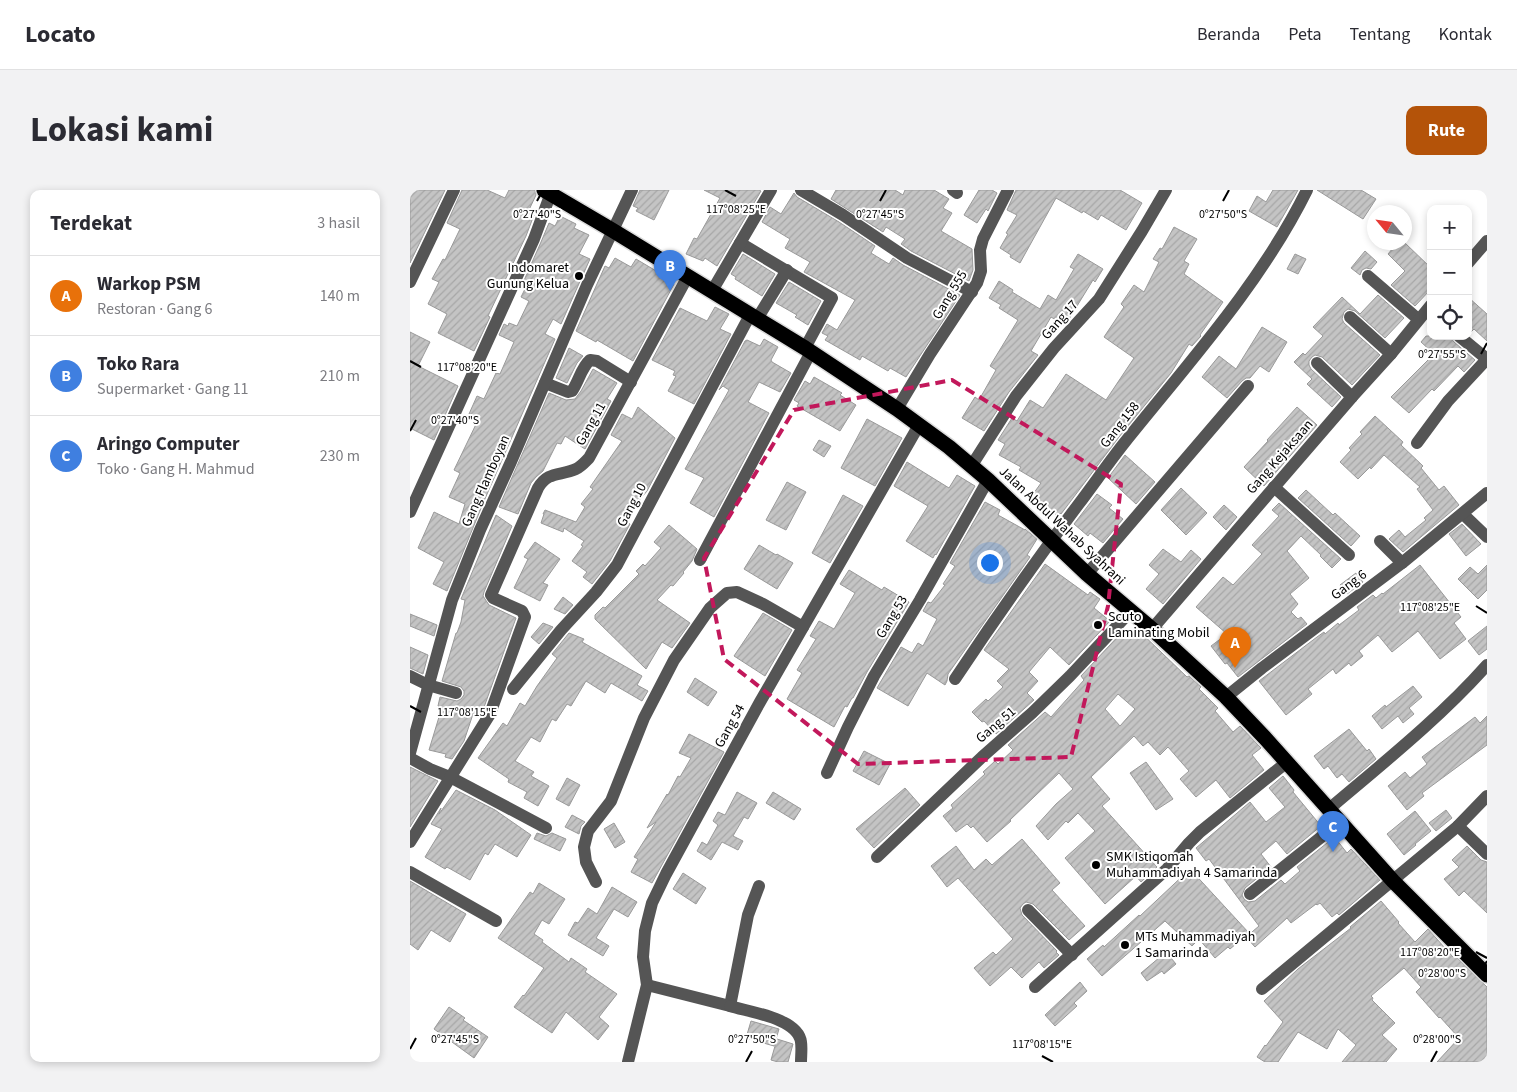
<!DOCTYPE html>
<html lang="id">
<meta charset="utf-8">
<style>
:root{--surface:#fff;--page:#f2f2f3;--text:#2b2b33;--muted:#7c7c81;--line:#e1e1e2;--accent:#b45309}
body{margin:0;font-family:"Source Sans 3",sans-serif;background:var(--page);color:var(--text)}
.controls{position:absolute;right:15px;top:15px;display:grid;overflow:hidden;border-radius:10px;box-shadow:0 2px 8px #0003}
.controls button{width:45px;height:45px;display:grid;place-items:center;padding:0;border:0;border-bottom:1px solid var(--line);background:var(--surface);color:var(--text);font:25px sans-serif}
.compass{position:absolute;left:957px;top:15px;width:45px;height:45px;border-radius:50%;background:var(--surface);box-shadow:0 2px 8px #0003;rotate:299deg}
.you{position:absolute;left:579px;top:372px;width:18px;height:18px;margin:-12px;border:4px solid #fff;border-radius:50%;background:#1a73e8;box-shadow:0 0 0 8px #1a73e833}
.badge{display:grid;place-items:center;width:32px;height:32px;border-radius:50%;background:var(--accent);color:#fff;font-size:16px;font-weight:700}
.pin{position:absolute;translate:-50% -41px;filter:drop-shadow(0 1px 2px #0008)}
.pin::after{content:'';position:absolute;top:26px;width:18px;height:15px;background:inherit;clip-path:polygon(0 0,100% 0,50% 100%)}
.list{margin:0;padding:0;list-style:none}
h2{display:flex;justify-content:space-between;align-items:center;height:65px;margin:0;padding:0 20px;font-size:21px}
h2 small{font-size:16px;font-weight:400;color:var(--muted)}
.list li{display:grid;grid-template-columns:32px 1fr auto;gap:15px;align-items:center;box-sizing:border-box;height:80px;padding:0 20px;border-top:1px solid var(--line)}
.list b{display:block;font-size:19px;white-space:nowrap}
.list p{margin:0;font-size:16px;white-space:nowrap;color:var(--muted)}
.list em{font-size:16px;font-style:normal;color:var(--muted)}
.icon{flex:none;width:28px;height:28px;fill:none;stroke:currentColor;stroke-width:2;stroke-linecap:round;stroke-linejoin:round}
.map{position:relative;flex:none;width:1077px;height:872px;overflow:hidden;border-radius:10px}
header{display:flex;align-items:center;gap:30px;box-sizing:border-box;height:70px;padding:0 25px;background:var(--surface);border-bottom:1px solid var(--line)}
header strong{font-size:24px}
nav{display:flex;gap:28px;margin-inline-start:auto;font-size:18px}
.intro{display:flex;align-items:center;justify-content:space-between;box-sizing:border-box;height:120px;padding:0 30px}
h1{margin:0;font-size:35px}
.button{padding:12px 22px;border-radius:10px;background:var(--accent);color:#fff;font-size:18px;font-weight:700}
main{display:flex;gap:30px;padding:0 30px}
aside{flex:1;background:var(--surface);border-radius:10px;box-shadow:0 2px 8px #0003}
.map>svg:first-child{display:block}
</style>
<header>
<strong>Locato</strong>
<nav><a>Beranda</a><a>Peta</a><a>Tentang</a><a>Kontak</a></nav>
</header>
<div class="intro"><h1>Lokasi kami</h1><a class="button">Rute</a></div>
<main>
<aside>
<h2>Terdekat<small>3 hasil</small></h2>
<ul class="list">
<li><span class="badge" style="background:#e8710a">A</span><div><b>Warkop PSM</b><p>Restoran · Gang 6</p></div><em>140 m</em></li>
<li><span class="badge" style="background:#3f7fe0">B</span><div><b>Toko Rara</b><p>Supermarket · Gang 11</p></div><em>210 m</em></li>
<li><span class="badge" style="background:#3f7fe0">C</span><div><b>Aringo Computer</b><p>Toko · Gang H. Mahmud</p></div><em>230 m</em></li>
</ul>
</aside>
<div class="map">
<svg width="1077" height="872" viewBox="0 0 1077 872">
<defs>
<pattern id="building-hatch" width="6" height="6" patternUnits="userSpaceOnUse" patternTransform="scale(1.25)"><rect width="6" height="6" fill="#c4c4c4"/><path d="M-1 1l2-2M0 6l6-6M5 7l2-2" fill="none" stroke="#a7a7a7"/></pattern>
</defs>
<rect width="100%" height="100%" fill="#fff"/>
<g fill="url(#building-hatch)" stroke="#999" fill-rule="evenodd">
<path d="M0 0H35L0 73Z"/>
<path d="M52 0H77L95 8 99 0H125L126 5 118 22 124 25 116 46 78 126 80 127 64 161 28 143 37 124 18 114 29 92 22 89 33 69 35 70 50 39 37 33Z"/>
<path d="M230 0H259L244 30 226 21 228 18 223 16Z"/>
<path d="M294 0H349L351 1 307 76 295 68 293 71 276 64 284 48 287 49 310 8Z"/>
<path d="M426 0H485L493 5 495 0H524L539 9 533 18 542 23 531 41 562 59 563 80 559 91 501 61 491 54 495 49 476 37 473 42 421 9Z"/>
<path d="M569 0H582L587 3 578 21 576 19 567 33 554 25Z"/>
<path d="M606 0H710L732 13 716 40 691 25 688 30 673 21 672 23 646 8 610 73 600 67 601 65 590 58 598 44 596 43 607 25 597 20Z"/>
<path d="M863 0H888L867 37 839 21 847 6 856 12Z"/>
<path d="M907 0H951L966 9 953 29Z"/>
<path d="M384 3 387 7 429 32 465 56 461 63 479 74 483 68 493 75 550 105 496 187 480 178 478 181 452 166 450 170 415 150 418 146 412 143 417 134 427 140 445 110 394 82 400 72 375 58 380 49 352 32 360 17 371 24Z"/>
<path d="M150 26 166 34 164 38 179 45 169 64 180 69 151 134 143 129 135 144 145 149 74 311 71 310 69 314 72 316 37 401 23 394 34 372 8 358 24 322 49 334 55 314 39 307 50 283 44 280 69 228 59 224 67 206 74 209 86 183 90 184 104 152 89 145 94 134 98 136 99 133 107 136 119 111 111 107 116 97 112 95 131 52 139 33 145 36Z"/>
<path d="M764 37 787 49 774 71 779 74 774 84 813 112 790 145 791 146 782 156 779 154 761 183 709 247 651 324 650 323 648 326 621 307 631 293 609 280 611 277 589 265 595 254 588 250 602 228 607 231 620 210 633 218 656 184 696 210 724 168 694 147 714 117 711 114 724 95 734 102 749 72 743 69 750 58 752 59Z"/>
<path d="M988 52H994L1021 78V99L1005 116 981 95 995 81 978 64Z"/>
<path d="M955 61 967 72 961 79 956 78 952 80 950 85 941 78Z"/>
<path d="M333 64 365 84 352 106 325 89 326 87 321 84Z"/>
<path d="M668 64 693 79 685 92 683 90 659 129 654 135 641 127 621 161 628 165 599 202 574 241 552 228 565 207 569 210 586 180 580 176 608 130 589 118 591 115 579 108 589 91 603 100 602 102 630 119 638 105 646 110 664 79 660 77Z"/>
<path d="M885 64 896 69 888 84 877 79Z"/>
<path d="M205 68 221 77 226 69 258 88 257 89 264 94 223 171 187 150 186 152 166 141 195 76 199 78Z"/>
<path d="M379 92 411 111 398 135 385 127 387 125 366 113Z"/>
<path d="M968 105 994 128 975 148 945 121 938 119 934 122 932 129 934 133 970 165 942 195 912 167 905 165 902 167 899 171V175L901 179 931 207 922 217 897 194 902 189 884 172 893 163 895 165 913 146 903 137 932 107 950 124Z"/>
<path d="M1058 107 1077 124V151L1064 139 1059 144 1058 143Z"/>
<path d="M305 117 319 124 310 139 321 144 284 214 258 201 266 186 263 185 265 181 242 170 270 118 297 131Z"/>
<path d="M852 137 877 152 859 182 850 176 840 188H836L832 191 817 208 792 187 809 166 826 179Z"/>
<path d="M0 142 20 152 8 176 48 196 24 250 0 238Z"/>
<path d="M1016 146H1039L1044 152 1065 170 1054 182 1048 176 1024 201 1022 199 999 223 981 207 1024 164 1011 152Z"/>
<path d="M354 149 368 157 361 170 362 172 381 183 370 202 349 192 338 212 359 223 304 327 280 313 294 288 275 279 319 200 313 196 309 200 335 151 337 150 350 156Z"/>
<path d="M159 158 173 166 167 173 157 193 146 188Z"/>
<path d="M183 179 207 193 197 209 201 211 175 259 155 246 151 254 147 253 133 281 126 287 121 293 108 324 89 317 139 203 156 210 165 209 171 201Z"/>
<path d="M404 187 432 203 430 205 446 215 430 241 387 216 389 213 384 210 395 191 400 194Z"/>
<path d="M228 217 265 248 237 301 219 323 221 324 216 331 220 334 200 371 182 394 173 387 177 382 162 371 173 356 171 355 174 351 154 338 153 342 131 333 134 324H133L135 320 166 332 175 317 171 314 183 299 180 297 212 251 201 245 212 224 222 229Z"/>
<path d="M887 217 907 235 854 296 834 277 858 251 857 250Z"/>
<path d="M965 226 993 252 991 255 1013 276 1011 278 1029 300 1034 296 1049 315 993 362 979 349 989 340 995 347 1016 330 1014 328 1023 320 1007 299 1010 297 974 265 961 279 960 277 948 289 930 272 941 260 939 258 952 244 950 242Z"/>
<path d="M457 229 492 248 465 296 431 278Z"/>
<path d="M409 250 421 256 414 267 403 260Z"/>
<path d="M715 265 745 292 726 314 698 288Z"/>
<path d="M497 272 539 298 547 285 565 296 526 365 525 364 523 368 496 351 518 316 484 296Z"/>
<path d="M377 292 396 302 376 340 356 330Z"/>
<path d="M771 298 797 323 776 345 751 320Z"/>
<path d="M896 300 923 325 925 323 950 346 941 356 888 308Z"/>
<path d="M687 304 702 315 699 318 713 329 693 353 680 343 678 346 664 334Z"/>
<path d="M433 305 453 316 420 373 402 363Z"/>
<path d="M575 312 590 320 588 325 615 340V339L627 349 617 365 620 367 538 484 537 491 535 495 517 483 498 516 467 498 491 457 502 463 508 453 513 456 527 429 513 421 518 412 521 413 535 395 533 394 545 376 540 373Z"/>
<path d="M869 313 931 369 922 378 910 366 911 365 891 346 877 361 899 388 880 404 888 414 881 422 888 429 891 427 897 434 828 487 817 473 815 474 801 456 817 444 786 417 813 387 823 395 852 364 842 355 869 326 862 320Z"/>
<path d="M814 315 827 327 816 340 803 327Z"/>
<path d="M86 325 102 336 74 402 73 406 79 415 106 428 73 520 69 526 63 524 54 551 42 569 35 567 36 564 19 560 32 517 28 516 30 507 47 511 51 509 54 505V501L51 497 32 491 46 443H47L51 432 55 410 51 409Z"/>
<path d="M1052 334 1071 354 1056 366 1039 344Z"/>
<path d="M259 335 287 359 282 371 273 382 274 383 263 396 261 395 247 410 280 433 262 458 252 452 236 479 185 429V425L193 417 195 418 229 384 226 381 233 374 235 376 251 358 244 352Z"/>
<path d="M125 352 150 369 133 393 138 395 130 411 104 398 118 369 114 367Z"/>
<path d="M349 355 366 365 367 364 383 373 367 399 334 379Z"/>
<path d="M753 359 771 372 781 360 791 369 753 414 736 399 749 384 739 375Z"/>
<path d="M635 374 678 405 680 402 690 409 684 418 700 431 659 475 640 457 619 482 628 491 617 503 624 510 586 544 574 531 572 532 562 522 576 509 578 511 593 497 587 491 599 479 574 460Z"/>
<path d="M1010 375 1051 427 1044 433 1056 449 1030 469 1008 441 982 462 968 445 949 461 953 466 941 476 939 473 926 484 923 479 898 499 902 504 876 525 849 491 907 447 914 442 915 444 928 433 929 435 949 420 947 417 963 405 966 408 972 403 973 404Z"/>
<path d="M1077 375V400L1068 409 1048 389 1060 377 1068 384Z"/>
<path d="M439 380 472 400 474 397 499 412 457 482 443 508H442L437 517 435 516 424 537 377 509 392 483 387 480 406 449 400 446 409 431 424 439 445 403 430 394Z"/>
<path d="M946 383 953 392 937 404 930 395Z"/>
<path d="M153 407 163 415 155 424 144 419Z"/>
<path d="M353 423 382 440 355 486 324 466Z"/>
<path d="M0 424 27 435 24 446 0 436Z"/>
<path d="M133 433 143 437 129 454 121 447Z"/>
<path d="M1077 436V459L1069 465 1058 451Z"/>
<path d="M725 437 777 487 779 486 791 497 789 499 808 518 805 521 823 542 830 536 851 558 842 565 854 580 820 608 806 590 786 607 770 589 779 581 758 557 750 565 738 552 733 556 724 546 681 587 700 609 692 616 747 677 731 692 726 686 695 714 655 668 685 641 668 623 658 633 656 631 638 650 626 636 646 614 663 599 649 583 600 630 601 631 577 652 563 636 561 638 557 634 546 642 533 626 543 618 541 615 575 584 573 582 585 571 588 574 603 560 598 555 635 522 641 527 674 490 671 486 713 441 718 445ZM708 504 725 519 710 536 695 519Z"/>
<path d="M159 443 174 449 172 452 232 486 227 495 238 501 232 511 201 493 195 503 176 491 161 516 157 514 146 531 142 529 130 552 121 547 105 571 124 582 121 586 139 596 128 616 114 608 117 602 98 592 99 589 68 568 93 533 97 536 110 513 115 516 127 496 147 468 142 464Z"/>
<path d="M0 457 18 465 13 484 0 478Z"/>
<path d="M285 488 307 502 298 516 277 502Z"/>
<path d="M1003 496 1012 507 999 518 1004 524 993 533 988 526 972 539 962 526 975 515 976 517Z"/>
<path d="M1077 526V555L1012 603 1014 606 997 620 978 596 995 582 1000 588 1017 574 1012 567 1065 527 1070 533Z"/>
<path d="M939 539 957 561 959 559 966 569 939 592 932 584 927 588 918 576 914 579 904 566Z"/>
<path d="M279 544 314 562 242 693 221 682 228 669 224 667 246 632 237 638 257 604 258 605 268 586 270 587 281 568 269 563Z"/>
<path d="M454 561 480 574 469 595 443 581Z"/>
<path d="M736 572 763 609 746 620 720 583Z"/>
<path d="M0 577 28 591 0 637Z"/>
<path d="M873 586 884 600 883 602 911 636 877 664 866 651 851 664 861 677 835 698 832 705 834 709 838 712 845 711 871 690 875 694 890 681 887 677 922 649 924 651 926 649 937 663 941 659 970 690 929 725 927 723 922 727 910 713 907 715 906 714 881 733 877 728 845 757 836 747 849 736 799 669 796 671 786 658 840 612 856 632 875 617 859 598Z"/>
<path d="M157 588 170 595 159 616 146 609Z"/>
<path d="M495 598 510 615 464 658 446 639Z"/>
<path d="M46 600 85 620 121 645 107 667 85 654 78 665 75 663 60 690 37 677 35 679 15 667 32 639 21 634 31 618 29 624Z"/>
<path d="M327 602 347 613 338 629 334 627 323 646 333 651 328 660 312 652 301 670 287 661 292 652 297 655 308 635 303 631 308 622 315 625Z"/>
<path d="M363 602 391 619 384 630 356 613Z"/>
<path d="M1036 620 1042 628 1026 641 1019 633Z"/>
<path d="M1005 621 1021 641 1005 654 1006 655 994 665 977 644Z"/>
<path d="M162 625 175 632 171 636 169 644 155 637Z"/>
<path d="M204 633 215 652 205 658 194 639Z"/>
<path d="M127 643 136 646 142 643 156 649 150 661 124 649Z"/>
<path d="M612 649 650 693 642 700 675 736 659 750 623 714 616 712 613 714 610 718 612 725 647 761 646 762 649 765 634 778 629 772 612 788 601 777 580 796 564 778 583 762 586 765 603 749 548 688 537 697 521 676 546 656 564 680 576 669 582 675Z"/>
<path d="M1057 656 1071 670 1077 672V723L1054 701 1049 706 1034 689 1049 677 1042 670Z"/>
<path d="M780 679 839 743 820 759 818 757 805 768 789 749 782 756 755 731 692 786 677 769 693 755 694 757 729 725 730 726Z"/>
<path d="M273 683 296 698 286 714 263 699Z"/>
<path d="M0 691 56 724 40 752 21 740 8 760 0 754Z"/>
<path d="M129 693 155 709 139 734 132 730 124 744 133 750 132 752 159 772 161 768 177 779 175 782 207 804 189 827 199 836 188 850 156 822 142 843 104 817 113 805 114 806 134 778 88 748 120 702 123 704Z"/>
<path d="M202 697 227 712 218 727 204 719 186 748 199 756 193 766 158 745 165 732 168 733 178 718 187 724Z"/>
<path d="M971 711 989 732 988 733 1005 752 1018 739 1043 767 1045 766 1077 797V872H1027L1049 848 1030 827 1029 828 1006 802 1011 797 994 778 961 806 963 808 962 810 985 833 972 845 987 859 976 872H932L946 855 928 839 917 859 888 842 868 872H855L847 867 855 855 856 856 873 832 854 811 888 779 941 738 940 737Z"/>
<path d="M756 762 766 774 754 784 752 781 737 791 731 783Z"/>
<path d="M670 792 677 801 664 813 667 816 645 836 635 825Z"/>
<path d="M39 817 55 828 53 830 78 847 64 868 24 839Z"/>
<path d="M341 831 369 839 364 856 336 848Z"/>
<path d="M367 849 383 854 378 872H368L361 870Z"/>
</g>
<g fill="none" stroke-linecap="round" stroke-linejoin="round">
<defs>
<path id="highway" d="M134 0 202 40 395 158 487 219 539 257 578 290 677 384 742 439 816 507 855 548 983 691 1077 785"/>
</defs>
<use href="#highway" stroke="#dbdbdb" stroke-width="18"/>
<g stroke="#555" stroke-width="12">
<path d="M391 0 433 25 497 68 562 102"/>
<path d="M543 0 547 3"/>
<path d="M330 53 422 108 395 158"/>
<path d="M1058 73 1077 51"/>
<path d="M958 86 1008 129"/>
<path d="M0 92 44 0"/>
<path d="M302 101 361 0"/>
<path d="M940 127 981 164"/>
<path d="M347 129 377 80"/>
<path d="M1049 146 1077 169"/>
<path d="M907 173 942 207"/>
<path d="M135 193 158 202 162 201C169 191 171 178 180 170L187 171 221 192"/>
<path d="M487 219 520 164 567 93 571 81 570 60 573 49 598 0"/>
<path d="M1007 253 1038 211 1077 169"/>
<path d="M562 275 606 206 644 158 689 109 732 41 756 0"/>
<path d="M864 297 939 365"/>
<path d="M0 322 124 49 142 0"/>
<path d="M1053 324 1077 347"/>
<path d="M970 351 992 373"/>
<path d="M290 370 401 162"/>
<path d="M677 384 838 196"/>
<path d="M742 439 942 207 981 164 1021 115"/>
<path d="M0 486 18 495 46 503"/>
<path d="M545 489C584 430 625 372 668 315 684 294 699 272 715 252 780 171 851 93 897 0"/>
<path d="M103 499 151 440 186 402 207 375 340 125"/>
<path d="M816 507 852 478 992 373 1077 303"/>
<path d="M0 563 42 410 70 340 100 274 177 95 222 0"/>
<path d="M0 568 20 579 40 587 136 638"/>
<path d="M417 583 438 537 464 486 510 410 578 290"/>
<path d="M919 619C972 574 1031 527 1077 475"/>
<path d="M1048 636 1077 664"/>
<path d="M0 652 80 524 115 427 112 421 83 408 81 405 128 298C138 281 150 286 166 279 172 276 175 272 179 268L278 86"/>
<path d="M467 667 572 567 622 523 660 486 721 421"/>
<path d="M0 682 86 731"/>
<path d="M186 692 176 672 174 657 178 641 201 611 234 528 264 470 300 418 317 403 327 402 353 414 393 437"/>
<path d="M840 704 930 632"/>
<path d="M618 720 662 765"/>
<path d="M237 795 320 816 338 725 349 696"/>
<path d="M625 797 757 679 779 653 790 642 877 572"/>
<path d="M852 799 1048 636 1077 606"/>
<path d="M320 816C339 822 388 828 391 852 392 858 391 866 391 872"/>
<path d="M218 872 237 795 233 767 235 741 242 713 256 684 350 512 509 235"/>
</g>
<use href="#highway" stroke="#000" stroke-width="15"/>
</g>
<path fill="none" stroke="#c2185b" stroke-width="4" stroke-dasharray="10 6" stroke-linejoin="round" d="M542 190 711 294 698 416 661 567 448 574 314 469 294 368 384 220Z"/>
<path fill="none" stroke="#000" stroke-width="2" d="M315 0 326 6M127 11 133 0M470 11 476 0M813 11 819 0M1071 164 1077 153M0 171 11 177M0 241 6 230M1066 416 1077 423M0 516 11 522M1066 762 1077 768M1071 782 1077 771M0 859 6 848M632 866 643 872M336 872 342 861M1021 872 1027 861"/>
<g fill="#000" stroke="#fff" stroke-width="2">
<circle cx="169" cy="86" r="5"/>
<circle cx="688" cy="435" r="5"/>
<circle cx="686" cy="675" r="5"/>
<circle cx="715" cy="755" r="5"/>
</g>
<g text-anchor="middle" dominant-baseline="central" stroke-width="4" stroke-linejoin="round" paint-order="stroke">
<g font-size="14" fill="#000" stroke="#fff" text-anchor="start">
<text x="159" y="78" text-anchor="end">Indomaret<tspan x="159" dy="16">Gunung Kelua</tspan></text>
<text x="698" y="427">Scuto<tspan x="698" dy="16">Laminating Mobil</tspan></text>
<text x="696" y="667">SMK Istiqomah<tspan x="696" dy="16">Muhammadiyah 4 Samarinda</tspan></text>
<text x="725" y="747">MTs Muhammadiyah<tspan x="725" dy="16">1 Samarinda</tspan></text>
</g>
<g font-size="14" fill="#000" stroke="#fff">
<text transform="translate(540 105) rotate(-59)">Gang 555</text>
<text transform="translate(650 130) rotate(-48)">Gang 17</text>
<text transform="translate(181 234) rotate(-61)">Gang 11</text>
<text transform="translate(710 235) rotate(-52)">Gang 158</text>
<text transform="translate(870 267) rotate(-49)">Gang Kejaksaan</text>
<text transform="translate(76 291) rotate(-66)">Gang Flamboyan</text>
<text transform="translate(222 315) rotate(-62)">Gang 10</text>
<text transform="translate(652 336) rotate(43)">Jalan Abdul Wahab Syahrani</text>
<text transform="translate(939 395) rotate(-37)">Gang 6</text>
<text transform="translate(482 427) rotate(-59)">Gang 53</text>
<text transform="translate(586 535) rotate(-41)">Gang 51</text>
<text transform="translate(320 536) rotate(-61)">Gang 54</text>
</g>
</g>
<g font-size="12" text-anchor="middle" fill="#000" stroke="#fff" stroke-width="4" stroke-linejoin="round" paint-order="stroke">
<text x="326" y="23">117°08'25"E</text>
<text x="127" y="28">0°27'40"S</text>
<text x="470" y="28">0°27'45"S</text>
<text x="813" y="28">0°27'50"S</text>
<text x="1032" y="168">0°27'55"S</text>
<text x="57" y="181">117°08'20"E</text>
<text x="45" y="234">0°27'40"S</text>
<text x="1020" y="421">117°08'25"E</text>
<text x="57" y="526">117°08'15"E</text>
<text x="1020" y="766">117°08'20"E</text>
<text x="1032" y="787">0°28'00"S</text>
<text x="45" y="853">0°27'45"S</text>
<text x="342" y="853">0°27'50"S</text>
<text x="1027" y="853">0°28'00"S</text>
<text x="632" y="858">117°08'15"E</text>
</g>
</svg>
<div class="controls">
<button>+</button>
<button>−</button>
<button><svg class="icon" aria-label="locate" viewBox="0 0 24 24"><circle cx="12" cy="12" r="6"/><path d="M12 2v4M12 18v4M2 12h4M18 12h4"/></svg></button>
</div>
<svg class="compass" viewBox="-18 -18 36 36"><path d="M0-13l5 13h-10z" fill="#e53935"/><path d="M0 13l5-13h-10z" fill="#7c7c81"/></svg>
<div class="you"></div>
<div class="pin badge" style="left:825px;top:478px;background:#e8710a">A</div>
<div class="pin badge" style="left:260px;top:101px;background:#3f7fe0">B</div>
<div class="pin badge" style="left:923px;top:662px;background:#3f7fe0">C</div>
</div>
</main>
